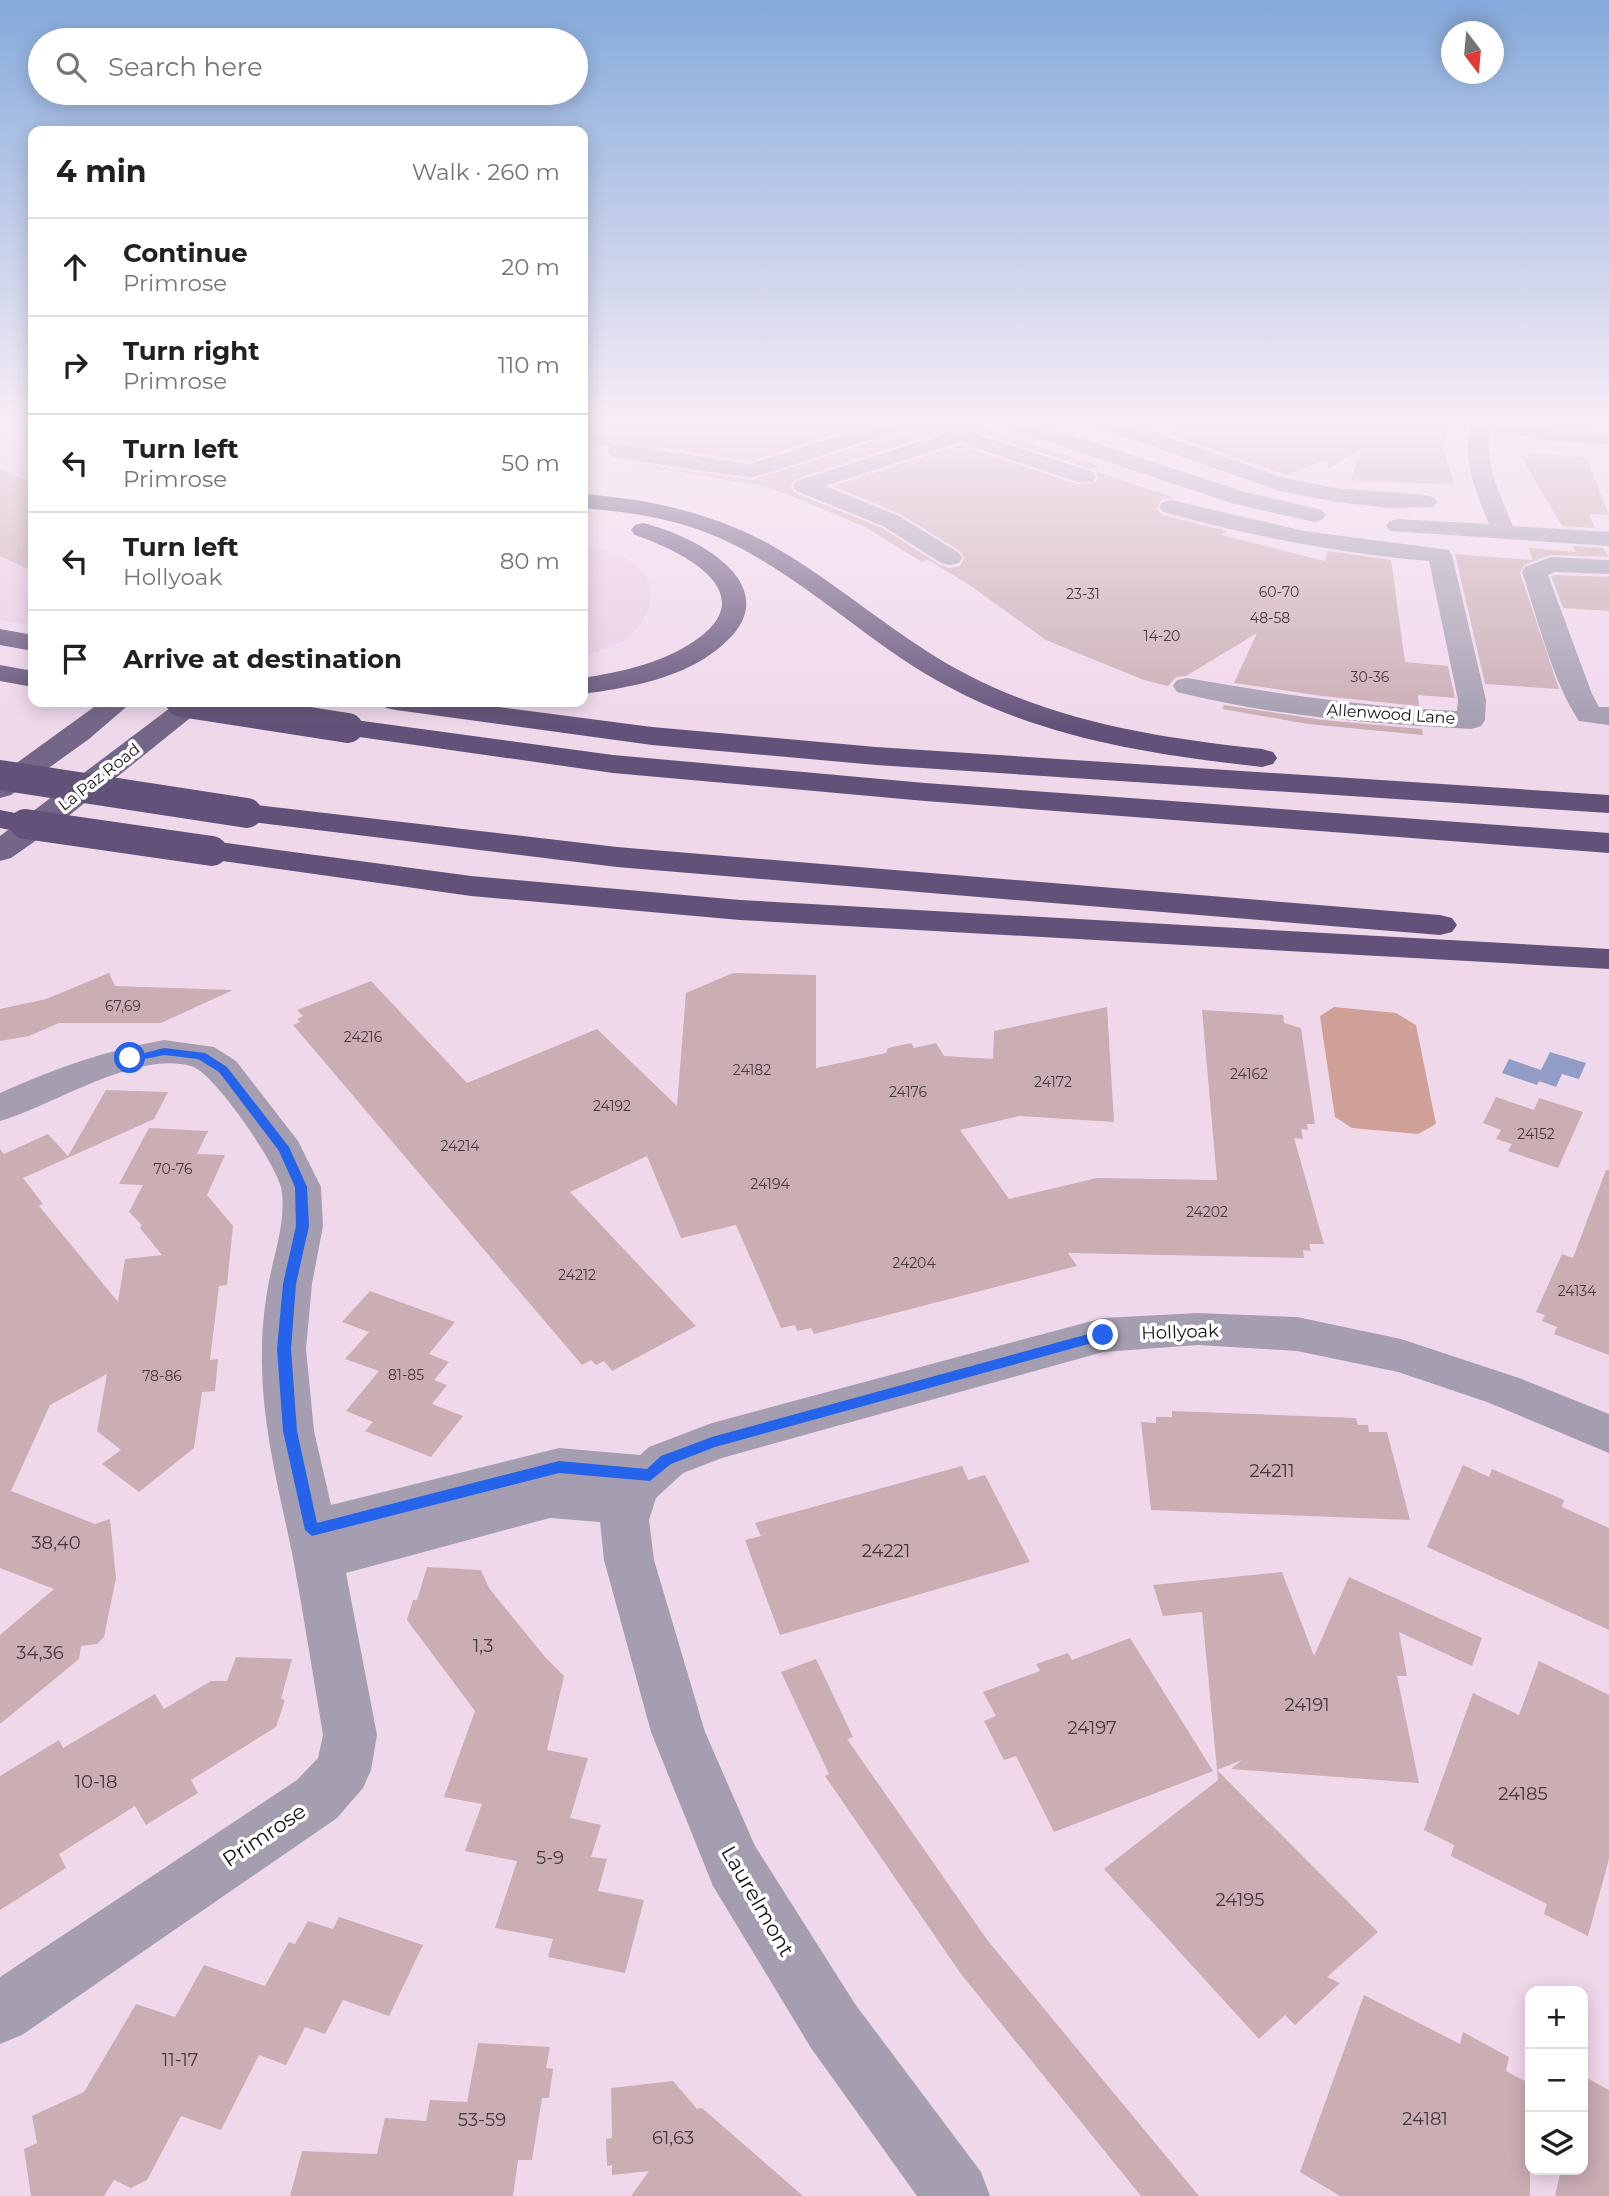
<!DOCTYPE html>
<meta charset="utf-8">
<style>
:root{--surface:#fff;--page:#f6f6f6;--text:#202124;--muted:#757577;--line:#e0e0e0}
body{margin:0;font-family:Montserrat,sans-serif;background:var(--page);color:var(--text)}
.controls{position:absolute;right:21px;bottom:21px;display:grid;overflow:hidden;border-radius:14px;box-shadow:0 4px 18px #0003}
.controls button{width:63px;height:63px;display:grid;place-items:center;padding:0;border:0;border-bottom:2px solid var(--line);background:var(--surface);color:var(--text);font:35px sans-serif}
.compass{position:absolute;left:1441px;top:21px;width:63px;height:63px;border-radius:50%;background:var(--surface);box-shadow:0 4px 18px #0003;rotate:164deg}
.stop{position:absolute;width:21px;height:21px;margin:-16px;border:5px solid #2563eb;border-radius:50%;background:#fff}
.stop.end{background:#2563eb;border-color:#fff;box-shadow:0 2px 7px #0008}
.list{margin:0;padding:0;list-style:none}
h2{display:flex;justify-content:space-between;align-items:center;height:91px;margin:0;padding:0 28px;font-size:30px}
h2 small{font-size:23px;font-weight:400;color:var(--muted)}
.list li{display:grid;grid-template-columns:46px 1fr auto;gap:21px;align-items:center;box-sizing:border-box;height:98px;padding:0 28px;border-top:2px solid var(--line)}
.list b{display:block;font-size:26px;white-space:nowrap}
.list p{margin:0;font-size:23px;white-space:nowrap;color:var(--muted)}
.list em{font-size:23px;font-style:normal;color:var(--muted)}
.icon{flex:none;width:38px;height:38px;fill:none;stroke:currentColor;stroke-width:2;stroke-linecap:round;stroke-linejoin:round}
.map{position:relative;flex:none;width:1609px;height:2196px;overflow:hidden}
.search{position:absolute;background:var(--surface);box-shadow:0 4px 18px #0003;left:28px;top:28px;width:560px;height:77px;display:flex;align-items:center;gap:18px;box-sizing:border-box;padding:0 24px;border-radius:38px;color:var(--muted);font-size:26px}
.panel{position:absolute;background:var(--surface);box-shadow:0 4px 18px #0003;left:28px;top:126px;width:560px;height:581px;border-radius:14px}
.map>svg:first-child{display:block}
</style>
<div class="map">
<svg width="1609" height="2196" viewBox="0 0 1609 2196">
<rect width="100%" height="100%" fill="#f0d8eb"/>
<g fill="#eacce5">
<path d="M0 419H33V625L0 620Z"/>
<path d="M583 547 602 549 623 557 638 566 648 579 651 592 649 609 640 625 623 641 583 657Z"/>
</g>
<path fill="#cfa097" d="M1334 1007 1396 1013 1416 1025 1436 1124 1418 1134 1352 1128 1335 1117 1320 1016Z"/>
<path fill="#919cc7" d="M1550 1052 1586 1063 1579 1079 1562 1074 1556 1087 1539 1081 1537 1085 1502 1073 1509 1059 1541 1070Z"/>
<g fill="#cbadb4">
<path d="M583 419H882L750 461 618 441 607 446 583 447Z"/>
<path d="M925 419H967L968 423 1099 466 1091 469 959 426 795 479 791 487 795 493 882 528 940 565 949 568 960 566 964 559 960 551 900 514 833 486 960 445 1076 484 1095 483 1098 478 1095 471 1175 498 1162 499 1157 509 1162 515 1227 531 1221 535 1325 561 1328 551 1391 560 1405 662 1448 666 1455 698 1418 695 1419 706 1322 696 1234 683 1257 633 1186 676 1176 677 1168 686 1144 680 1046 640 968 584 928 560 922 562 865 527 787 494 758 485 620 462 752 480 920 426Z"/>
<path d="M1204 419H1302L1373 430 1376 419 1448 423 1443 450 1454 484 1351 481 1361 449 1328 469 1326 460 1287 475 1168 434Z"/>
<path d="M1525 453 1586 457 1609 515 1589 514 1595 528 1562 526 1521 456 1527 457Z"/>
<path d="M0 469 33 483V571L0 556Z"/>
<path d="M1573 546 1603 548 1609 557 1550 555 1524 565 1520 573 1559 689 1485 684 1455 554 1533 560 1529 548 1576 552Z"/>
<path d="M1555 575 1609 577V611L1563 608 1551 576Z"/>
<path d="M1224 705 1323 720 1422 729 1423 735 1308 724 1222 709Z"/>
<path d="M109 973 115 986 233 990 161 1023H59L29 1036 0 1041V1009L46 999Z"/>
<path d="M733 973 816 975V1068L886 1053 888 1048 911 1043 914 1048 936 1043 944 1056 993 1059 994 1031 1107 1007 1114 1122 1019 1116 960 1130 1009 1199 1097 1178 1217 1180 1202 1010 1283 1015 1284 1023 1301 1028 1315 1124H1307L1308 1130 1301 1129 1303 1139 1294 1138 1324 1244H1309L1311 1251 1303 1250 1304 1258 1068 1253 1077 1266 814 1334 811 1328 797 1331 795 1325 781 1328 736 1225 681 1238 647 1156 570 1192 696 1326 612 1371 604 1361 596 1365 591 1360 582 1365 293 1025 300 1022 297 1019 303 1016 297 1010 371 981 467 1083 597 1029 677 1106 686 993Z"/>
<path d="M106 1090 168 1092 154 1119 23 1178 43 1204 39 1206 118 1302 125 1259 162 1255 140 1228 142 1225 129 1212 143 1185 119 1184 149 1128 208 1131 197 1154 225 1155 207 1195 233 1226 227 1285 219 1286 210 1360 218 1359 215 1391 202 1392 194 1448 139 1492 102 1464 121 1450 97 1431 107 1374 50 1405 11 1491 95 1524 110 1519 116 1578 104 1637 97 1644 81 1646 79 1659 0 1724V1635L54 1589 0 1568V1149L4 1154 48 1134 68 1156Z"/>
<path d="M1496 1097 1534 1110 1539 1098 1583 1112 1558 1168 1508 1151 1512 1144 1496 1139 1501 1130 1483 1123Z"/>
<path d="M1606 1170H1609V1355L1554 1334 1557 1327 1542 1321 1545 1315 1536 1312 1562 1254 1573 1258Z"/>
<path d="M370 1291 455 1322 429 1354 449 1362 434 1380 447 1385 432 1404 463 1416 431 1457 365 1431 373 1422 346 1411 379 1371 345 1359 369 1332 342 1322Z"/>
<path d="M1172 1411 1356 1418 1358 1425H1368L1369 1432H1387L1410 1520 1151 1510 1141 1422 1156 1423V1417H1172Z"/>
<path d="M1463 1465 1489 1477 1492 1469 1564 1500 1562 1507 1609 1528V1630L1427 1547Z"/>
<path d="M962 1466 968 1480 985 1475 1030 1562 780 1635 745 1540 761 1536 755 1523Z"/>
<path d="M427 1567 481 1570 489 1588 545 1657 564 1676 547 1750 588 1758 570 1818 601 1825 591 1857 607 1859 598 1891 644 1900 625 1973 548 1957 553 1939 495 1928 517 1861 465 1851 482 1804 444 1797 475 1711 407 1620 413 1600H417Z"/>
<path d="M1282 1572 1314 1656 1349 1577 1482 1638 1472 1666 1399 1632 1407 1676H1397L1419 1783 1231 1769 1242 1760 1217 1770 1378 1932 1327 1977 1340 1983 1295 2025 1285 2015 1259 2039 1104 1869 1218 1780 1202 1612 1163 1616 1153 1585Z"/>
<path d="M1130 1638 1213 1771 1054 1832 1016 1756 1004 1760 984 1721 996 1716 983 1692 1040 1671 1036 1664 1068 1653 1072 1660Z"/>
<path d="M236 1657 292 1659 281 1699 285 1700 276 1727 191 1780 198 1793 146 1825 135 1806 59 1854 66 1868 0 1910V1776L59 1740 63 1748 155 1694 164 1709 211 1681H227Z"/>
<path d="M816 1659 853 1737 847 1739 988 1941 1199 2196H1141L961 1974 825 1776 829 1774 781 1672Z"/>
<path d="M1539 1661 1609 1695V1859L1588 1936 1544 1914 1547 1904 1451 1856 1454 1845 1424 1830 1473 1693 1519 1715Z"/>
<path d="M339 1917 423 1945 389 2016 343 2000 325 2034 305 2027 286 2065 259 2055 221 2130 181 2116 147 2180 131 2188 114 2180 104 2196H31L24 2149 37 2143 32 2116 84 2092 136 2004 175 2017 204 1965 265 1986 289 1942 295 1944 308 1921 333 1929Z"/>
<path d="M1364 1995 1460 2044 1463 2032 1509 2057 1506 2071 1530 2084V2196H1340L1300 2172Z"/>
<path d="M478 2043 550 2047 546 2068 553 2069 549 2098H542L532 2160H518L513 2196H290L302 2151 377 2154 385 2118 426 2121 430 2100 467 2102Z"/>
<path d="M1585 2077 1609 2090V2196H1555L1561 2170H1583Z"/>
<path d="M673 2081 697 2109 702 2108 803 2196H631L649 2171 612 2175V2165L607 2166 606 2139 612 2138 611 2088Z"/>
</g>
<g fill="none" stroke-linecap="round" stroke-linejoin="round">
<g fill="#a59eb1" fill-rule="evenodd">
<path d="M892 419 923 420 919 424 751 478 618 458 610 456 607 451 610 446 618 444 750 464Z"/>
<path d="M989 419H1021L1245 492 1322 510 1326 515 1322 520 1314 522 1231 503 992 423Z"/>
<path d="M1083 419H1115L1285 478 1336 488 1425 495 1433 497 1437 502 1433 507 1388 508 1336 502 1280 491 1086 423Z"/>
<path d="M1473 419C1518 419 1564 429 1609 433V445L1557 441 1489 431C1485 465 1500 495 1513 526L1609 532V546L1390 531 1386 526 1390 521 1398 519 1489 524C1475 489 1459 455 1473 419Z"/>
<path d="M960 429 1093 472 1096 477 1093 482H1077L960 442 825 486 899 516 959 553 962 558 959 563 950 565 941 563 883 526 796 491 793 486 796 481Z"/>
<path d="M1171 500 1304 531 1449 550 1452 555 1486 700 1485 720 1481 726 1471 729C1373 724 1272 716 1177 692L1173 686 1177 680 1187 678C1277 694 1366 707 1457 711L1458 700 1429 561C1339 553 1250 536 1163 512L1159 507 1163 502Z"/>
<path d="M1551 557 1609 560V574L1555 572 1548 575 1592 694 1599 707H1609V725L1579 721C1553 683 1537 617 1522 572L1525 567Z"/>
<path d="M164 1040 214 1047 236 1061 298 1141 321 1187 323 1226 312 1284 306 1349 314 1431 331 1505 559 1448 640 1455 649 1447 712 1423 1103 1318 1198 1313 1297 1317 1401 1339 1519 1378 1609 1414V1453L1487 1402 1398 1372 1297 1351 1198 1345 1103 1352 722 1458 683 1473 656 1498 649 1520 654 1560 705 1732 755 1846 855 2004 981 2172 990 2196H917L811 2048 713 1886 651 1732 604 1560 600 1522 550 1518 346 1573 377 1735 371 1770 363 1788 337 1818 22 2035 0 2044V1977L297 1780 318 1758 323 1735C313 1676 304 1617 293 1558 279 1489 260 1420 262 1349 262 1327 265 1302 269 1281 275 1251 287 1217 281 1187 275 1163 214 1072 191 1066 135 1050 53 1106 0 1121V1093C53 1069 107 1050 164 1040Z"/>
</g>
<g fill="#746688" fill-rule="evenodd">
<path d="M101 702H132L89 739 11 795 0 798V775Z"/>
<path d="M178 702H210L51 830 11 858 0 861V836Z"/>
</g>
<g fill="#625279" fill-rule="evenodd">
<path d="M583 494C649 499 713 513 771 545 840 584 899 640 970 676 1062 723 1161 738 1262 749L1273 752 1277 758 1273 764 1262 767C1155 755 1046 739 949 687 869 645 805 577 722 539 678 519 631 512 583 508Z"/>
<path d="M643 523C707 539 797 594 711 654 675 680 625 688 583 694V678C620 672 658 664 690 644 768 595 685 552 635 535L631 530 635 525Z"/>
<path d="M0 629 33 635V651L0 645Z"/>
<path d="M0 665 33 671V687L0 681Z"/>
<path d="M382 702H459L652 727 876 747 1609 795V813L876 765 652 745 396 710 386 708Z"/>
<path d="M348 719 613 755 925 783 1609 833V853L925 801 613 773 338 734 334 728 338 722Z"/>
<path d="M247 804 617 847 1440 915 1452 918 1457 925 1452 932 1440 935 617 867 236 820 231 813 236 806Z"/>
<path d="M0 810 36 817 41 824 36 831 25 833 0 828Z"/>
<path d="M212 841 471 876 740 900 1609 949V969L740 920 471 896 201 858 196 851 201 844Z"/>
</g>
<g stroke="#625279" stroke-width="30">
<path d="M181 702 348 728"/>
<path d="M0 775 247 813"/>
<path d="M25 824 212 851"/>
</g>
</g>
<linearGradient id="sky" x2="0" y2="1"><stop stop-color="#85aadb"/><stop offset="0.58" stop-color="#f8edf6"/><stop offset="1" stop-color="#f8edf6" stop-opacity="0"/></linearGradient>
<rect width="1609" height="727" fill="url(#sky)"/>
<path fill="#2563eb" d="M164 1048 205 1053 227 1067 289 1147 307 1187 309 1226 296 1284 291 1349 297 1431 317 1523 559 1461 647 1469 661 1456 712 1437 1103 1330 1109 1335 1103 1340 715 1447 671 1464 650 1481 559 1473 312 1536 305 1530 283 1431 277 1349 283 1284 296 1226 295 1187 279 1151 219 1072 198 1059 164 1055 130 1062 125 1058Z"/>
<g text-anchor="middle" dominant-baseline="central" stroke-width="7" stroke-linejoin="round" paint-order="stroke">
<g font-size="14" fill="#46383f">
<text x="1279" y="592">60-70</text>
<text x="1083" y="594">23-31</text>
<text x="1270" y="618">48-58</text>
<text x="1162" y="636">14-20</text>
<text x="1370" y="677">30-36</text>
<text x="123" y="1006">67,69</text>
<text x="363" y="1037">24216</text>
<text x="752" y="1070">24182</text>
<text x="1249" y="1074">24162</text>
<text x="1053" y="1082">24172</text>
<text x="908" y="1092">24176</text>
<text x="612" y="1106">24192</text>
<text x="1536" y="1134">24152</text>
<text x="460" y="1146">24214</text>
<text x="173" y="1169">70-76</text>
<text x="770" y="1184">24194</text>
<text x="1207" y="1212">24202</text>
<text x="914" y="1263">24204</text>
<text x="577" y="1275">24212</text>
<text x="1577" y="1291">24134</text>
<text x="406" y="1375">81-85</text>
<text x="162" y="1376">78-86</text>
</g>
<g font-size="16" fill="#191118" stroke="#fff">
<text transform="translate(1391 714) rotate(4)">Allenwood Lane</text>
<text transform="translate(99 777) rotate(-38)">La Paz Road</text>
</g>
<g font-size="18" fill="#191118" stroke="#fff">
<text transform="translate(1180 1332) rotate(-2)">Hollyoak</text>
</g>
<g font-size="18" fill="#46383f">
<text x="1272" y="1471">24211</text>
<text x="56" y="1543">38,40</text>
<text x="886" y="1551">24221</text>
<text x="483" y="1646">1,3</text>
<text x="40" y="1653">34,36</text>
<text x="1307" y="1705">24191</text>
<text x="1092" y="1728">24197</text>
<text x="96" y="1782">10-18</text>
<text x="1523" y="1794">24185</text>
<text x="550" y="1858">5-9</text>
<text x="1240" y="1900">24195</text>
<text x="180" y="2060">11-17</text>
<text x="1425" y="2119">24181</text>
<text x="482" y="2120">53-59</text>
<text x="673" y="2138">61,63</text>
</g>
<g font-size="21" fill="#191118" stroke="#fff">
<text transform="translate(264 1835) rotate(-34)">Primrose</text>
<text transform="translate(758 1901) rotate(60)">Laurelmont</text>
</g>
</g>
</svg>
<div class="controls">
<button>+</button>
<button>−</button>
<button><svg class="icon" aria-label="layers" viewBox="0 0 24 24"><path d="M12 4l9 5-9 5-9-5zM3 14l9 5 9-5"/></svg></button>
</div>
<svg class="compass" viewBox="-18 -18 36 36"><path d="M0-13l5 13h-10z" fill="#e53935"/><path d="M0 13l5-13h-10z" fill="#757577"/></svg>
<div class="stop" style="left:130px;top:1058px"></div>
<div class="stop end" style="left:1103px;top:1335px"></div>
<div class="search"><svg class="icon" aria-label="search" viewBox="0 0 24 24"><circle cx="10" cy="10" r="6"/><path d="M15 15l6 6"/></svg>Search here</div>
<section class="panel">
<h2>4 min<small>Walk · 260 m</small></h2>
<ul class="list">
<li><svg class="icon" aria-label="ahead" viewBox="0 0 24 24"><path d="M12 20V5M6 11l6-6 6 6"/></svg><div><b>Continue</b><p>Primrose</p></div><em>20 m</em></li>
<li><svg class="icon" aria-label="right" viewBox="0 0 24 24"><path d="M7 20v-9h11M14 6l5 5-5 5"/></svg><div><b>Turn right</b><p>Primrose</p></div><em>110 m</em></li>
<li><svg class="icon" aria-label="left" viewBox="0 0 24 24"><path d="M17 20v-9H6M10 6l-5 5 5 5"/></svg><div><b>Turn left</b><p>Primrose</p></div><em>50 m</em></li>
<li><svg class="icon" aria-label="left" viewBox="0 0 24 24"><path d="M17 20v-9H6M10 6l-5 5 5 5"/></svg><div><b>Turn left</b><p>Hollyoak</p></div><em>80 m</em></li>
<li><svg class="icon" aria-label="arrive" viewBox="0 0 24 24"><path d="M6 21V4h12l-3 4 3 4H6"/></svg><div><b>Arrive at destination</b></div></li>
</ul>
</section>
</div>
